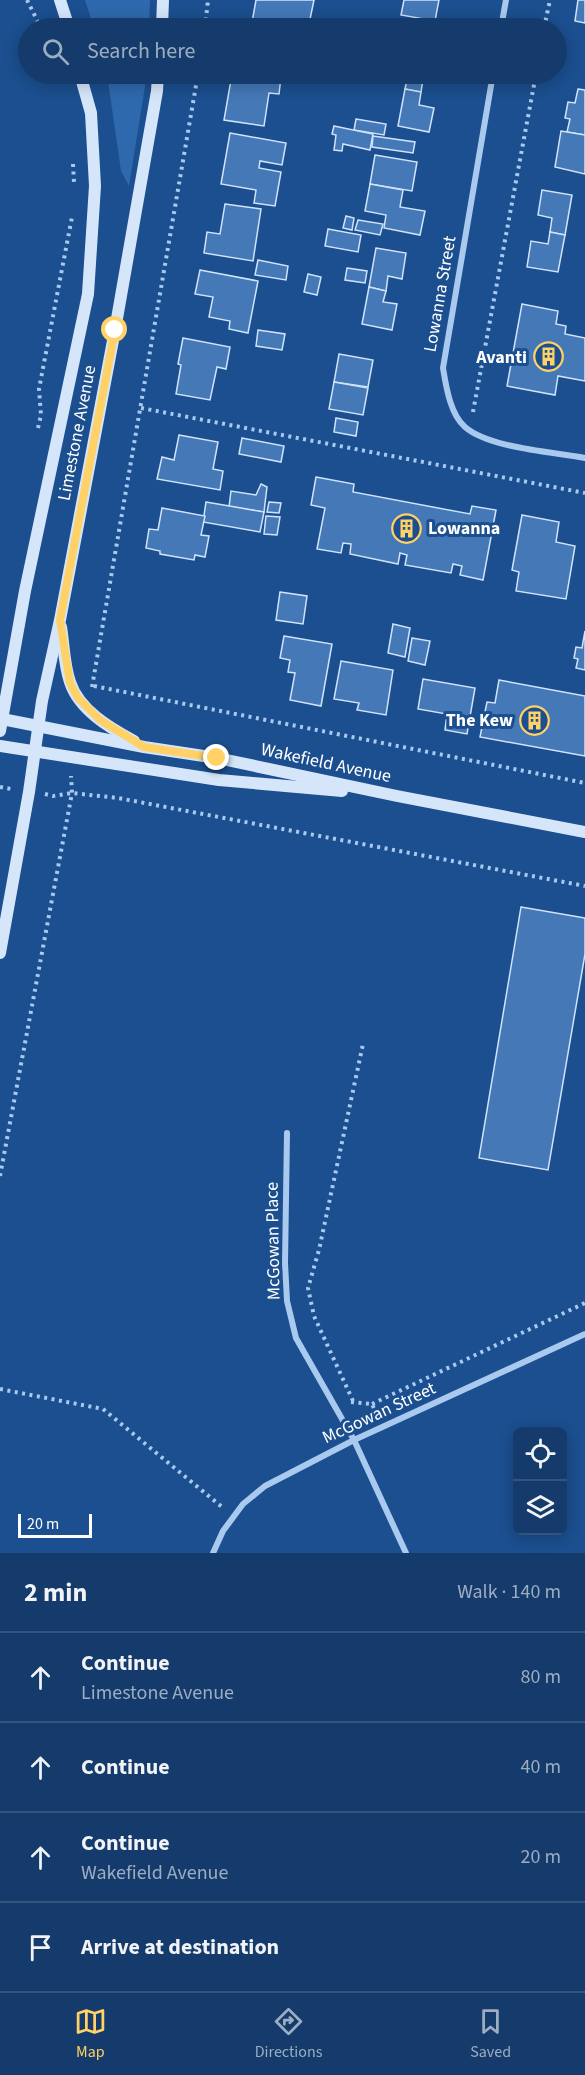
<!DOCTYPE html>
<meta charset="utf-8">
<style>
:root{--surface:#143b6b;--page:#214673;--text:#f1f3f6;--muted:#9dadc1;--line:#33557e;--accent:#ffd166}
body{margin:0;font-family:"Source Sans 3",sans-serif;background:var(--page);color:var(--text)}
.controls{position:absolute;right:18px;bottom:18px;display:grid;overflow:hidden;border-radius:9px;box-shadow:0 3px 15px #0003}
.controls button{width:54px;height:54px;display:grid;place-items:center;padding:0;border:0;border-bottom:2px solid var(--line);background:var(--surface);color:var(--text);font:30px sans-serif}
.scale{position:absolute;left:18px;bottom:15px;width:74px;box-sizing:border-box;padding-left:6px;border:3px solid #fff;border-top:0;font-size:16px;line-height:21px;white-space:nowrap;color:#fff;-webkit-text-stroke:4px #1b4f8f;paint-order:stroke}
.stop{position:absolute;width:18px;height:18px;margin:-14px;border:4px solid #ffd166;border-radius:50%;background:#fff}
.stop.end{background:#ffd166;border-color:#fff;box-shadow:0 2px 6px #0008}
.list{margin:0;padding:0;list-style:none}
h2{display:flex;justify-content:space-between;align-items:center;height:78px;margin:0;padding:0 24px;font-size:26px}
h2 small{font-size:20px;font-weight:400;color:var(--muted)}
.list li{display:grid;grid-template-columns:39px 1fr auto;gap:18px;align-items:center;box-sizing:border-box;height:90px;padding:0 24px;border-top:2px solid var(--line)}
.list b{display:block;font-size:22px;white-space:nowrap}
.list p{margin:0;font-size:20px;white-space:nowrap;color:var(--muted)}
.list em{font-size:20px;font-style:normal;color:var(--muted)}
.icon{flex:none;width:33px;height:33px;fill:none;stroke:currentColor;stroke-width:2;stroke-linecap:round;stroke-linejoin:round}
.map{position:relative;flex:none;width:585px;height:1553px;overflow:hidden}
.search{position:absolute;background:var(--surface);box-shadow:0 3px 15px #0003;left:18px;right:18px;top:18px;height:66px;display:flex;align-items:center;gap:15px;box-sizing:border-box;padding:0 21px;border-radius:33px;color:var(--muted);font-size:22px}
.sheet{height:438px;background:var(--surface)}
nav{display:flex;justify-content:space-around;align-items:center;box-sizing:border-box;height:84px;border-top:2px solid var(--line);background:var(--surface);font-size:16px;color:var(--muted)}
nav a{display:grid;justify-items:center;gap:3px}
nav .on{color:var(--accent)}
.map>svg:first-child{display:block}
</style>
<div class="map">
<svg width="585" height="1553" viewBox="0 0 585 1553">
<rect width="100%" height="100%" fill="#1b4f8f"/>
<g fill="#2e69ad">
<path d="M85 0H150L149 28H94Z"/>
<path d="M107 74H147L129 186 121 171Z"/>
</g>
<g fill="#4478b7" stroke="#cfe3fa" stroke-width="1.5">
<path d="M256 0H314L309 24 315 25V28H251Z"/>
<path d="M404 0H439L435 21 401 15Z"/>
<path d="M578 0H585V23L575 21Z"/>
<path d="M232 74H273V76L281 77 279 94 269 93 264 126 224 120Z"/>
<path d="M408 74H440L439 82 423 79 421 92 405 89Z"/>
<path d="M405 89 421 92 419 105 434 108 429 132 398 126Z"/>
<path d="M578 89 585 90V135L567 132 570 119 565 118 568 102 575 103Z"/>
<path d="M356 119 386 124 384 135 354 130Z"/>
<path d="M334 126 373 134 370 150 343 144 342 151 334 150 336 135 332 134Z"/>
<path d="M561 131 585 135V174L555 167Z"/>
<path d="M230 133 286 143 282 165 260 161 259 168 281 172 275 206 254 203 256 190 221 184Z"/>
<path d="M373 136 415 142 413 153 372 147Z"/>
<path d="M375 155 417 162 412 191 370 184Z"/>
<path d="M370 184 403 190 400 207 425 211 420 235 384 228 386 215 365 211Z"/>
<path d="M542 190 572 195 565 235 550 232 552 218 538 215Z"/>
<path d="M225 204 261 209 253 261 204 253 207 232 220 234Z"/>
<path d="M346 216 354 218 352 230 343 228Z"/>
<path d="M358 220 383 224 380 235 355 230Z"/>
<path d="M328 229 361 235 358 252 325 246Z"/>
<path d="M550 232 565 235 558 272 527 267 531 241 548 244Z"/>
<path d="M376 248 406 253 402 279 388 276 386 291 369 287Z"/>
<path d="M258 260 288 266 286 280 255 275Z"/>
<path d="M347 268 367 271 365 283 345 280Z"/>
<path d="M200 270 258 281 248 333 229 329 230 321 209 317 213 297 195 294Z"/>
<path d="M308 274 321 277 317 295 304 292Z"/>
<path d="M369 287 386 291 383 302 397 304 392 330 362 324Z"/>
<path d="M522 304 558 311 556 324 566 326 565 334 585 338V381L558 376 555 395 507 386Z"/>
<path d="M258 330 285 334 282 350 256 346Z"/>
<path d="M183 338 230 347 226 369 217 367 210 400 176 394 181 365 178 364Z"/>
<path d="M339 354 373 360 368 387 334 382Z"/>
<path d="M334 382 368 388 363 415 329 409Z"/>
<path d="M336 418 358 422 356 436 334 432Z"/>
<path d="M179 435 218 442 213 469 223 471 220 490 157 479 162 457 174 460Z"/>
<path d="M242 438 284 446 281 462 239 454Z"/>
<path d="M316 477 354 484 353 492 470 514 472 506 496 510 483 580 460 575 462 566 453 564 451 573 405 565 407 555 400 553 398 564 350 554 351 544 343 543 341 553 317 549 325 508 311 505Z"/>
<path d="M261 484 267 487 264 512 229 507 231 491 256 495Z"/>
<path d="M206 502 264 512 260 532 203 522Z"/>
<path d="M269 502 281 503 279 513 267 512Z"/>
<path d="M162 508 205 516 201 535 209 536 205 557 195 555 194 560 160 554V551L146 548 149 529 158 530Z"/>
<path d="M522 515 559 522 556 542 575 546 566 599 516 591 519 572 512 570Z"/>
<path d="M266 516 280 517 277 535 264 534Z"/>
<path d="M280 592 307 596 303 624 276 620Z"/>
<path d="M393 624 410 628 405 657 388 653Z"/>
<path d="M585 631V670L576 668 578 659 574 658 576 647 582 648Z"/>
<path d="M284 636 332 644 321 706 290 700 295 673 288 672 290 660 280 658Z"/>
<path d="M412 638 430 641 425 665 408 661Z"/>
<path d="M341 661 393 670 386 715 357 710 359 703 334 699Z"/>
<path d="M423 679 475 688 467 734 445 730 447 714 418 709Z"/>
<path d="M499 680 585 696V756L480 737 487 702 495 703Z"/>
<path d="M521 907 585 918V954L548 1170 479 1158Z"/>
</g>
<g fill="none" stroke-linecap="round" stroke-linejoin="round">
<g stroke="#a9c9ee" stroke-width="4" stroke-dasharray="3 4.5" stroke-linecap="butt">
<path d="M27 0 41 28"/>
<path d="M205 28 208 0"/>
<path d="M544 28 550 0"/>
<path d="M73 164 74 183"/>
<path d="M141 408 585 493"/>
<path d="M473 412 536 74"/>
<path d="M38 428 41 415 39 389 72 217"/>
<path d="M94 686 585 783"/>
<path d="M92 687 198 74"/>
<path d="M0 787 11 789"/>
<path d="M45 794 53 796 72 793 118 798 585 886"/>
<path d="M0 1176 72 793 71 776"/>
<path d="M0 1389 103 1409 222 1507"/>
<path d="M353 1401 314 1316 308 1288 319 1250 363 1044"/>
<path d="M351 1402 372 1404 376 1413"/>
<path d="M372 1404 585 1303"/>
</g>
<g stroke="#a9c9ee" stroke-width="6">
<path d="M501 28 506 0"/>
<path d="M493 74 443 368C446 386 450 414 465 427 489 448 553 452 585 458"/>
<path d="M287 1133 285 1263 287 1301 296 1338 354 1440 406 1553"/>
<path d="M213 1553 223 1531 243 1504 265 1486 354 1440 585 1334"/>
</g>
<g stroke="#d6e6fa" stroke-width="12">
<path d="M60 0 69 28"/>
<path d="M162 28 163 0"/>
<path d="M61 627C64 645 64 665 70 682 79 710 110 728 134 741"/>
<path d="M2 719 144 747 217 758 397 796 585 832"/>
<path d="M0 731 25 591 88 294 95 186 91 113 80 74"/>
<path d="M0 746 219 780 342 791"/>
<path d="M0 953 29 792 42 701 60 620 115 330 157 91 158 74"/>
</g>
</g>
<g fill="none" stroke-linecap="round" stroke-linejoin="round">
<path stroke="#ffd166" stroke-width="8" d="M115 330 60 620 70 683 78 698 100 720 144 747 217 758"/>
</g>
<defs>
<symbol id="building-ring" viewBox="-11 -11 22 22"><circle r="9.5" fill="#1b4f8f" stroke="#ffd166" stroke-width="1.5"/><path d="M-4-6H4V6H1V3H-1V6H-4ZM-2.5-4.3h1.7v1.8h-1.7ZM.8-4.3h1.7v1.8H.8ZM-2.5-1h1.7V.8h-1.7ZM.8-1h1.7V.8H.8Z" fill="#ffd166"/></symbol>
</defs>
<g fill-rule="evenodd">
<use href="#building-ring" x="532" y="340" width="33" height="33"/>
<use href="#building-ring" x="390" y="512" width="33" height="33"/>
<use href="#building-ring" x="518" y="704" width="33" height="33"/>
</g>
<g text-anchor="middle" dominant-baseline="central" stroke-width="6" stroke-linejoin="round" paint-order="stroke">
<g font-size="18" fill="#fff" stroke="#1b4f8f">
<text transform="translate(440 294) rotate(-80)">Lowanna Street</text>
<text transform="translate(77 433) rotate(-79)">Limestone Avenue</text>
<text transform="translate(326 763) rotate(12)">Wakefield Avenue</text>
<text transform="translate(273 1241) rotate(-91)">McGowan Place</text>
<text transform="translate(379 1413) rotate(-25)">McGowan Street</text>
</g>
<g font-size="18" font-weight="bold" fill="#fff" stroke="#1b4f8f" text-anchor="end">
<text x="527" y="357">Avanti</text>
<text x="428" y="528" text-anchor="start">Lowanna</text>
<text x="513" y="720">The Kew</text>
</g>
</g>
</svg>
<div class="controls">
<button><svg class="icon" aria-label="locate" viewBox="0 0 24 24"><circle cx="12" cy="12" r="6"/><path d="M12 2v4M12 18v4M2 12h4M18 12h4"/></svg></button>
<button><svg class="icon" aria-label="layers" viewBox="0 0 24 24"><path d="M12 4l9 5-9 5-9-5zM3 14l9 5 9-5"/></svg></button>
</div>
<div class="scale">20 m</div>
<div class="stop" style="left:115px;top:330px"></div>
<div class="stop end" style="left:217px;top:758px"></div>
<div class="search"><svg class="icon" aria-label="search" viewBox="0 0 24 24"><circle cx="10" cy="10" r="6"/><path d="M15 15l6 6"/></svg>Search here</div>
</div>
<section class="sheet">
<h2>2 min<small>Walk · 140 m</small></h2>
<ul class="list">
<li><svg class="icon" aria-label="ahead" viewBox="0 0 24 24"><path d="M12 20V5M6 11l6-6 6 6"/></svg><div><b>Continue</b><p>Limestone Avenue</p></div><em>80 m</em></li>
<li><svg class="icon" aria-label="ahead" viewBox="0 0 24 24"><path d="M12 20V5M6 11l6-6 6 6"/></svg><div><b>Continue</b></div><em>40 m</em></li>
<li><svg class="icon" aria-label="ahead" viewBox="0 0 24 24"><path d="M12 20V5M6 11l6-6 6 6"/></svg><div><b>Continue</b><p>Wakefield Avenue</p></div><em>20 m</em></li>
<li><svg class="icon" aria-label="arrive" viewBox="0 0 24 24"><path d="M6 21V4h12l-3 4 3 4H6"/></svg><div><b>Arrive at destination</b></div></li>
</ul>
</section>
<nav>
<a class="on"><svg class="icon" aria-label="map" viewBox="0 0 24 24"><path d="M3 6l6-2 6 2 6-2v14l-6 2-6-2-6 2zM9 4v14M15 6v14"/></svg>Map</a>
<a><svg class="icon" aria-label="directions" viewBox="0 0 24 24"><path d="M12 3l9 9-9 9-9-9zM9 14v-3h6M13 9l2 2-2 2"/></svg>Directions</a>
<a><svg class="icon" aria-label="saved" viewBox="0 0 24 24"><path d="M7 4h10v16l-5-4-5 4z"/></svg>Saved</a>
</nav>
